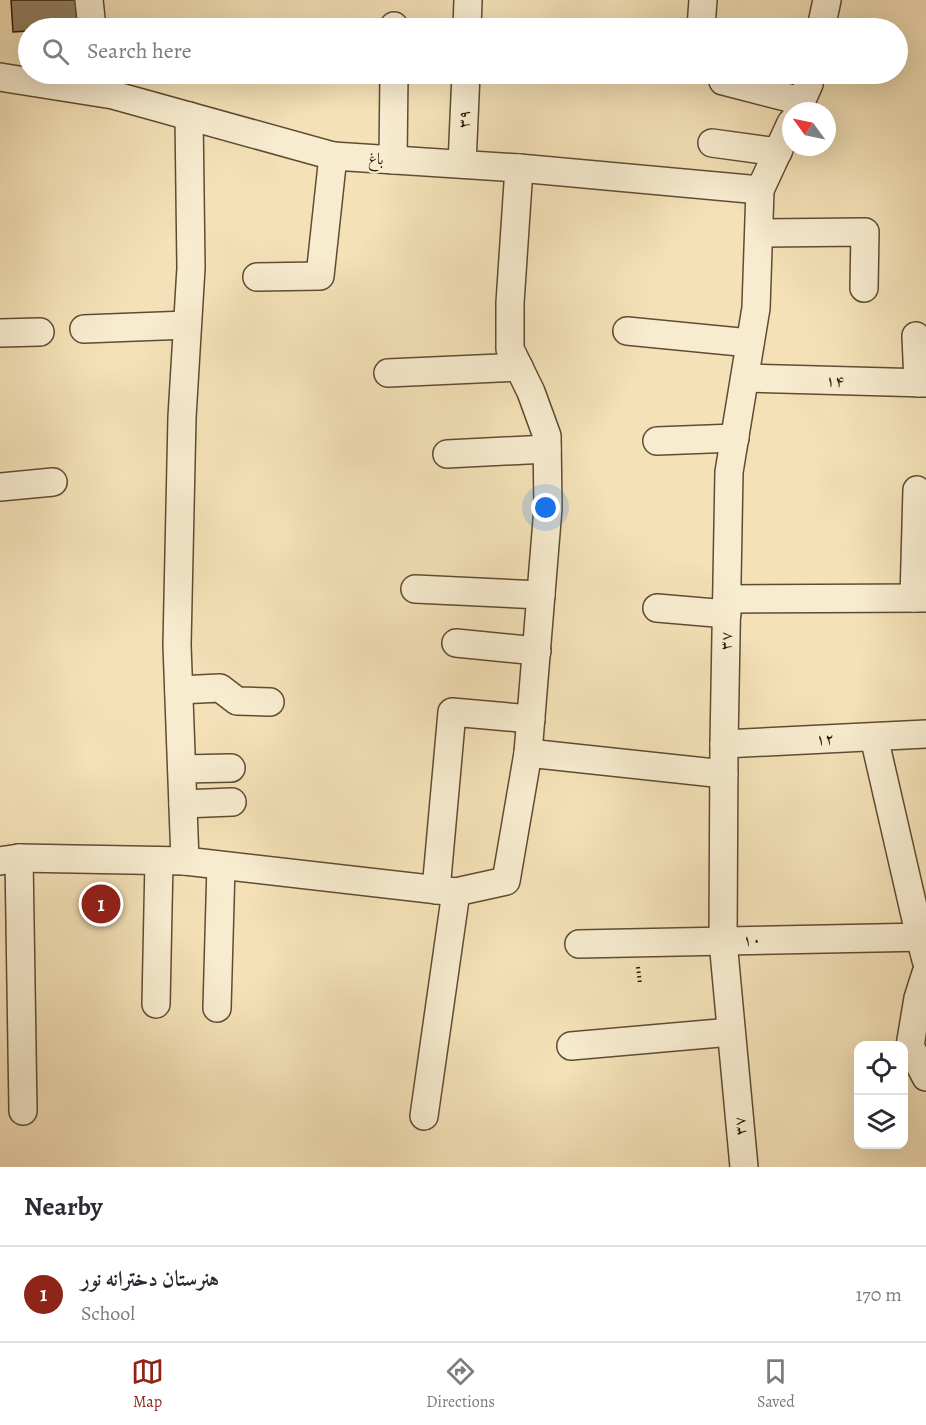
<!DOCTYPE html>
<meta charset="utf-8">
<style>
:root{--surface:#fff;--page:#f2f2f3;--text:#2b2b33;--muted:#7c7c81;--line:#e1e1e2;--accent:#8f2418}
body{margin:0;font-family:Alegreya,Amiri,serif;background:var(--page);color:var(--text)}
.controls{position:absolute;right:18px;bottom:18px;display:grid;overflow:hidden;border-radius:12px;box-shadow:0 6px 24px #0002}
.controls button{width:54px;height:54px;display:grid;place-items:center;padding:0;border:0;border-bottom:2px solid var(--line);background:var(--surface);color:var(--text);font:30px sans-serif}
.compass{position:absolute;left:782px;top:102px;width:54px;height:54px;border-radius:50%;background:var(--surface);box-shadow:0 6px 24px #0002;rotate:303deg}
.you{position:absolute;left:546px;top:508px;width:21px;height:21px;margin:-15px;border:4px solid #fff;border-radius:50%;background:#1a73e8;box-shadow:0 0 0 9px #1a73e833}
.badge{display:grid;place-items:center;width:39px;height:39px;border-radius:50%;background:var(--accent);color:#fff;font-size:20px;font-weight:700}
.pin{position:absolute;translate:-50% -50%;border:3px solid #fff;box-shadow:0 2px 6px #0006}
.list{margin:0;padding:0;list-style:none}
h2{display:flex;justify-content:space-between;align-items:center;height:78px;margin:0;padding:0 24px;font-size:26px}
h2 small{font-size:20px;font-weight:400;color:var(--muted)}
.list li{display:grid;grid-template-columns:39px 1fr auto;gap:18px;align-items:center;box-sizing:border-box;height:96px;padding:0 24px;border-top:2px solid var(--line)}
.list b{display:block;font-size:22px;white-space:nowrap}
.list p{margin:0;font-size:20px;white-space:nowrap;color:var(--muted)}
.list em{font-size:20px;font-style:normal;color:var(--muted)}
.icon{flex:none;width:33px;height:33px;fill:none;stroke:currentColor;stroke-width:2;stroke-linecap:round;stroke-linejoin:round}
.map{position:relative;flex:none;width:926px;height:1167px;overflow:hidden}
.search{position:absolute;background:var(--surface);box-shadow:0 6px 24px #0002;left:18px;right:18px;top:18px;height:66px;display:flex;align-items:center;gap:15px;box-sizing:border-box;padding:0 21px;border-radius:33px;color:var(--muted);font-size:22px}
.sheet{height:174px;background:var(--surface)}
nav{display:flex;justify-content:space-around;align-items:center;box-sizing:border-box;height:84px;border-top:2px solid var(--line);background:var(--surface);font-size:16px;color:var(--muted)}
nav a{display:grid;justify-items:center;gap:3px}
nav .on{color:var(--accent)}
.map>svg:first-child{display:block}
</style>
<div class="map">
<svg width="926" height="1167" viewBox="0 0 926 1167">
<rect width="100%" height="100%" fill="#f4e1b7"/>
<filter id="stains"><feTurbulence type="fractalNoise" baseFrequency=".00333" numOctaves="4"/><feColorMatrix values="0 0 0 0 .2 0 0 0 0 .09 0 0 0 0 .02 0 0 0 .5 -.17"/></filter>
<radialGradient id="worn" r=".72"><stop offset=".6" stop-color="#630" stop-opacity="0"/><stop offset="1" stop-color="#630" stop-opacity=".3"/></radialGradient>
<path fill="#948263" stroke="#2d1b07" stroke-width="1.5" d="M11 0H75L78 28H28V31L13 32Z"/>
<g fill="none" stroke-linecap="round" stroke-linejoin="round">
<defs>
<g id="minor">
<path d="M89 0 92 28"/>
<path d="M394 28V26"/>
<path d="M467 28 468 0"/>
<path d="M701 28 703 0"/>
<path d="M821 28 827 0"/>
<path d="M0 77 113 95 333 156 519 168 760 190"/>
<path d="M723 81 801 101"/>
<path d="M797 111 809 84 811 74"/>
<path d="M712 143 778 152"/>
<path d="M393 160 394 74"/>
<path d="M462 164 466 74"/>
<path d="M519 168 510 303V349L531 392 547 436 548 508 528 753"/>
<path d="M759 233 865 232 864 288"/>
<path d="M257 277 320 276 333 156"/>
<path d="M84 329 187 325"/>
<path d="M627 331 750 343"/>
<path d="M0 333 40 332"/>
<path d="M916 336 918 383"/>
<path d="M388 373 519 367"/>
<path d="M745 378 926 383"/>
<path d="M657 441 735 438"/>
<path d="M447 454 547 449"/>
<path d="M0 487 53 482"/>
<path d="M415 589 541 595"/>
<path d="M914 598 917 490"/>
<path d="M727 599 926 598"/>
<path d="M657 608 727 614"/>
<path d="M456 643 537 651"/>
<path d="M179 690 220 688 237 701 270 702"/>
<path d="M874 737 920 937 926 960"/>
<path d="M724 744 926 734"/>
<path d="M182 769 231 768"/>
<path d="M183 804 232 802"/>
<path d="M19 858 23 1111"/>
<path d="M0 861 19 858 185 861 456 892 506 881 528 753 724 774"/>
<path d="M185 861 177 645 182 417 191 268 189 116"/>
<path d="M436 890 452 712 531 719"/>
<path d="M579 944 926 937"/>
<path d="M926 973 918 998 910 1046 926 1077"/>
<path d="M156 1004 159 861"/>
<path d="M217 1008 221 866"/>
<path d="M571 1046 731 1032"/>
<path d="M424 1116 456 892"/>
<path d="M744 1167 723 941 724 744 729 472 756 308 760 190 791 123"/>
</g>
</defs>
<use href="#minor" stroke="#5f4c33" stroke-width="30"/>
<path stroke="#2d1b07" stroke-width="4" stroke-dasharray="1.5 3" stroke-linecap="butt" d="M638 967 640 984"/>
<use href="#minor" stroke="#f8ecd0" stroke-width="27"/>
</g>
<g text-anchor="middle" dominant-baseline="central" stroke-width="4.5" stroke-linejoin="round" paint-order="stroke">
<g font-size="16" fill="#2d1b07" stroke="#f8ecd0">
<text transform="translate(464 119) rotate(-88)">۳۹</text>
<text transform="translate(376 159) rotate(4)">باغ</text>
<text transform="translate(835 381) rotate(2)">۱۴</text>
<text transform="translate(726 641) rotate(-89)">۳۷</text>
<text transform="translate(825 739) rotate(-3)">۱۲</text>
<text transform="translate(752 940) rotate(-1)">۱۰</text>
<text transform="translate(740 1126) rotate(-95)">۳۷</text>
</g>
</g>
<rect width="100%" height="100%" filter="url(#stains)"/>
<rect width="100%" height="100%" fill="url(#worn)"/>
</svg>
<div class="controls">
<button><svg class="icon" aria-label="locate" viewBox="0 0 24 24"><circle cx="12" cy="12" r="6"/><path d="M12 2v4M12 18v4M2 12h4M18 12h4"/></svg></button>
<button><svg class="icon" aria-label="layers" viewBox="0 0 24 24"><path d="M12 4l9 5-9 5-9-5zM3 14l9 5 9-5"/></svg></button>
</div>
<svg class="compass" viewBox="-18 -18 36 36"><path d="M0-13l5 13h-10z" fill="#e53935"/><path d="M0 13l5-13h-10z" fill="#7c7c81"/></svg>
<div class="you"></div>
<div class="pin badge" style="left:101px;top:904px">1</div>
<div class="search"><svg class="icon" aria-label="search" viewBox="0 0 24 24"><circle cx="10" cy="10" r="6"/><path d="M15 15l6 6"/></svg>Search here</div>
</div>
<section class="sheet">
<h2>Nearby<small></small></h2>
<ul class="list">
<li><span class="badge">1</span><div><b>هنرستان دخترانه نور</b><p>School</p></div><em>170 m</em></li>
</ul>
</section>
<nav>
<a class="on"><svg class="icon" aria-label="map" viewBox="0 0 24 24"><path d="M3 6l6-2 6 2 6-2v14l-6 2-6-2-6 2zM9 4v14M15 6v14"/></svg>Map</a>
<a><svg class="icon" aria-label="directions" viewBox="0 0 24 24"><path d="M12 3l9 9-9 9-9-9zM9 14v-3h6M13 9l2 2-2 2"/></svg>Directions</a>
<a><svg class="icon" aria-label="saved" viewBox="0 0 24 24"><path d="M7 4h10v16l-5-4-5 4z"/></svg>Saved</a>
</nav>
